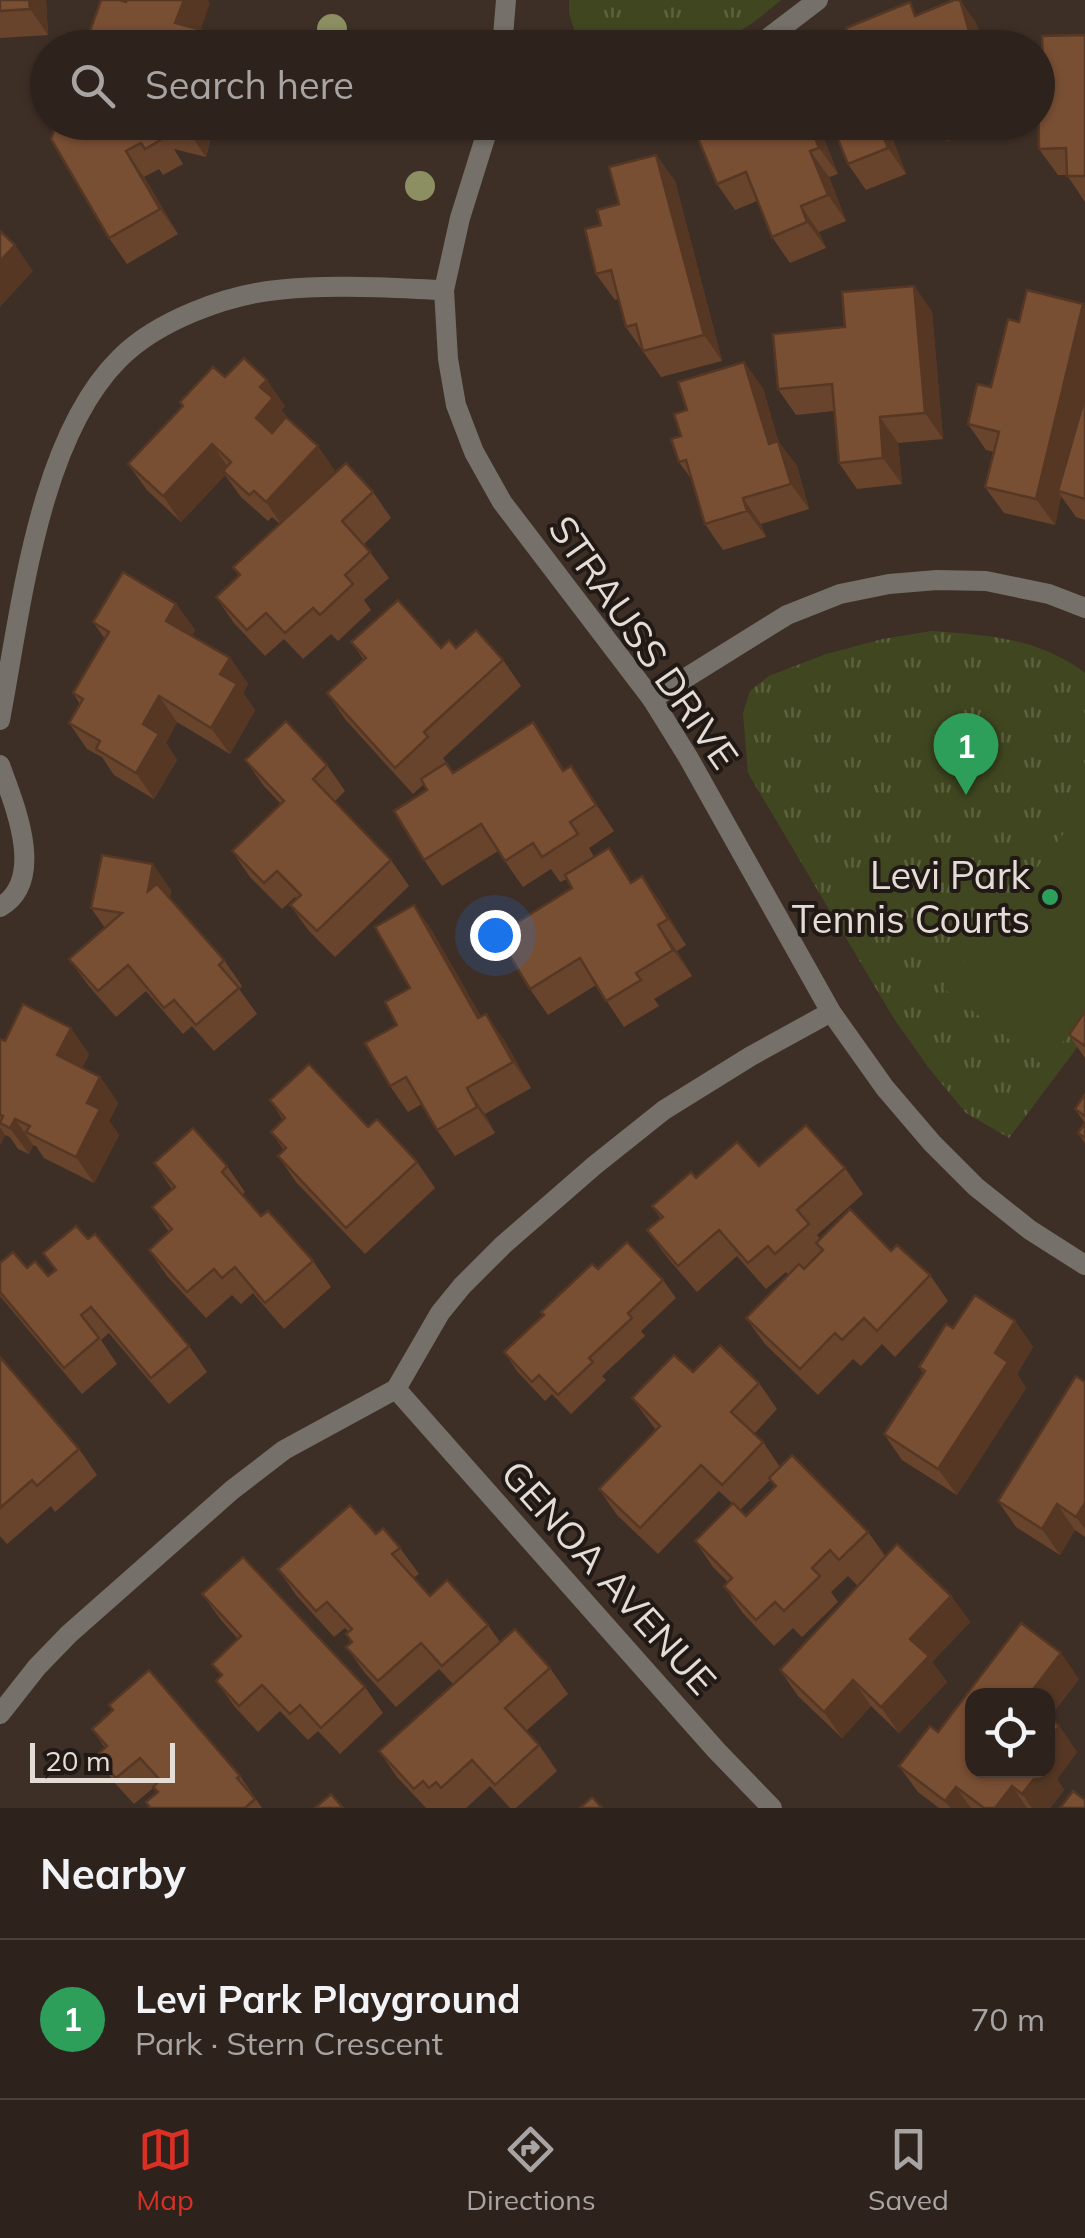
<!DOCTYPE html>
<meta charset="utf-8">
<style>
:root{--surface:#2e231c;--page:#362b25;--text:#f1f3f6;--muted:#a7a4a3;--line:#49403b;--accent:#d93025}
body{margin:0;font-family:Mulish,sans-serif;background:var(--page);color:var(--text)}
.controls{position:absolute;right:30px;bottom:30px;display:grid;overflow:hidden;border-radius:20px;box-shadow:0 2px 8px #0004}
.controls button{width:90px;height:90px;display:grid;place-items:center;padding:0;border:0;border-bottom:2px solid var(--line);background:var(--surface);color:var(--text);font:50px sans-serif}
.scale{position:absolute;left:30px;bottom:25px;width:145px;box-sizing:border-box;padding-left:10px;border:5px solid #e6dcd6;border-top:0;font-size:28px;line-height:35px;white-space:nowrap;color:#e6dcd6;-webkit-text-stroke:8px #201915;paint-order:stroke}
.you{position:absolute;left:495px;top:935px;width:35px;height:35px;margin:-25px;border:8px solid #fff;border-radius:50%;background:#1a73e8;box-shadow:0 0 0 15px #1a73e833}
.badge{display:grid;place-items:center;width:65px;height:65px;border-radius:50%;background:var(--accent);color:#fff;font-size:32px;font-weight:700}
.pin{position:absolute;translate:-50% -82px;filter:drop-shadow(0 2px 5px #0008)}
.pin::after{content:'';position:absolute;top:52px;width:35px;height:30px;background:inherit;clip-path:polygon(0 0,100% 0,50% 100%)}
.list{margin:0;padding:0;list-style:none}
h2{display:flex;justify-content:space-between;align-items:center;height:130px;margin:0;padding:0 40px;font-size:42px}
h2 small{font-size:32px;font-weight:400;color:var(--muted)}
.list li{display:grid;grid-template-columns:65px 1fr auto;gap:30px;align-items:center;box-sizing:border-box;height:160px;padding:0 40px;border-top:2px solid var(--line)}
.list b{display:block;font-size:38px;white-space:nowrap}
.list p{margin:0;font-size:32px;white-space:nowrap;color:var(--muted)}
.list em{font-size:32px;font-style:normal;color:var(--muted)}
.icon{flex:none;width:55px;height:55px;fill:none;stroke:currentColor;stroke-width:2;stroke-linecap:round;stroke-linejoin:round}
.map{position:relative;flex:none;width:1085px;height:1808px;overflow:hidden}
.search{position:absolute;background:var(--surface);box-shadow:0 2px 8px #0004;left:30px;right:30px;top:30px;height:110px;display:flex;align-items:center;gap:25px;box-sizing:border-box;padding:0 35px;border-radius:55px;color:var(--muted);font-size:38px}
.sheet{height:290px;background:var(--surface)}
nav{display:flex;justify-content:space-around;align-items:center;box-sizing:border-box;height:140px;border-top:2px solid var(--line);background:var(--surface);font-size:28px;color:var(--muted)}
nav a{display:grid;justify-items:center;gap:5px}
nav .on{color:var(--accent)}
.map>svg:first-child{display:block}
</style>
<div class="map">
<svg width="1085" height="1808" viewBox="0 0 1085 1808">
<defs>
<pattern id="park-tufts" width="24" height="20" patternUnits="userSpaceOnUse" patternTransform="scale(2.5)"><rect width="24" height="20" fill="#404720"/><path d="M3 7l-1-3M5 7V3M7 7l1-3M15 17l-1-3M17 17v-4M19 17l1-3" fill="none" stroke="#5c6140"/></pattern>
</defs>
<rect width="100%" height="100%" fill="#3e2f26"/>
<g fill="url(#park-tufts)">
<path d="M569 0H781C765 13 749 28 729 36 685 55 627 48 580 48L569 13Z"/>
<path d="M932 631C987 635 1039 638 1085 673V1037L1009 1138 966 1113 928 1067 893 1017 748 773 743 713 750 691 769 676 826 654 883 639Z"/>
</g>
<path fill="#404720" d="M1085 806V1013L1044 1066 943 988Z"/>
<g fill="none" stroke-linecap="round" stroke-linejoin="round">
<g stroke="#757069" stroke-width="20">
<path d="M755 48 818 0"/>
<path d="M652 699 787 615 840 594 889 584 937 580 986 581 1049 594 1085 608"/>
<path d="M0 720C21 610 38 439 120 358 157 321 226 295 277 290 332 284 389 288 444 290"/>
<path d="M0 765C14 804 47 880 0 907"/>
<path d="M396 1389 716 1750 772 1808"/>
<path d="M0 1714 37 1667 69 1634 232 1490 284 1450 396 1389 440 1313 462 1286 503 1245 595 1165 664 1110 751 1056 831 1012"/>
</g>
<g stroke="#757069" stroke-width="20">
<path d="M502 48 506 0"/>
<path d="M490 122 460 218 444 290 448 359 456 405 474 452 502 502 652 699 688 757 831 1012 885 1088 932 1143 976 1187 1030 1230 1085 1265"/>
</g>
</g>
<g fill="#8c8f61">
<circle cx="332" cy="29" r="15"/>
<circle cx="420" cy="186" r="15"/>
</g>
<g fill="#68442d" fill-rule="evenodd">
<path d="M0 0H46L48 35 0 38Z"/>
<path d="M1085 35V202L1067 175H1058L1039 149 1038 122V64H1043Z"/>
<path d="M57 122H215L206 157 174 149 183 164 163 175 159 169 144 177 178 234 127 264 109 238Z"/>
<path d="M695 122H817L838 174 829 177 846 221 819 232 826 248 790 263 772 237 757 201 735 210 717 184Z"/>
<path d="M886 122 906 174 866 190 848 164Z"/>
<path d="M934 122H991L947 141Z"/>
<path d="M656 155 675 181 722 361 661 377 626 327 618 299 615 300 596 274 601 225Z"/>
<path d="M914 286 932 312 943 439 898 443 902 484 857 489 839 463 834 411 796 415 778 389 845 327Z"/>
<path d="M1083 304 1085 306V520L1076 517 1061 496 1055 525 1004 513 985 487 994 452 986 450 968 424 991 387 1019 322Z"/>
<path d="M225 377 285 406 281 410 287 417 336 472 373 492 391 518 364 544 389 578 364 600 371 610 338 641 331 634 303 659 284 639 265 656 234 623 216 597 239 576 233 567 280 524 272 517 268 521 241 497 225 475 181 522 147 490 128 464 183 406Z"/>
<path d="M763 388 778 441 797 466 809 509 761 524 766 537 723 550 705 524 692 480 679 462 681 436Z"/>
<path d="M176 604 195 630 192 635 230 658 248 684 243 693 255 710 230 754 177 722 166 743 177 760 154 799 114 775 102 757 87 749 69 723 80 704 73 693 105 639 93 622Z"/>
<path d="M351 642 456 648 503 660 521 686 443 758 453 773 551 748 564 770 571 766 614 831 589 848 594 857 660 902 686 945 677 951 692 976 654 999 659 1006 624 1027 596 985 548 1015 530 989 572 888 567 879 560 882 551 869 523 887 498 851 442 886 424 860 427 790 424 784 413 794 345 719 327 693 364 660Z"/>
<path d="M245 760 327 765 345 791 334 802 391 860 409 886 335 957 309 931 290 905 297 899 295 897 282 909 250 877 232 851 281 804 264 786Z"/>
<path d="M171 890 170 898 224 960 242 986 239 989 257 1014 214 1051 192 1026 183 1034 146 991 116 1017 88 985 69 959 105 928 91 908Z"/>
<path d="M414 905 432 931 481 1017 504 1040 531 1088 485 1114 495 1133 455 1156 437 1130 422 1104 408 1112 390 1086 397 1025 410 988Z"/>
<path d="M1085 1011V1058L1069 1035Z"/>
<path d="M0 1039 5 1041 89 1054 82 1068 100 1077 118 1103 109 1121 119 1135 94 1183 44 1158 36 1146 33 1145 29 1154 18 1149 10 1137 5 1135 0 1144Z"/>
<path d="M1085 1094V1143L1078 1133 1085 1123 1075 1109Z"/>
<path d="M270 1100 368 1127 417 1162 435 1188 365 1254 296 1182 278 1156 284 1150 271 1132 283 1120Z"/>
<path d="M154 1163 227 1166 245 1192 242 1195 261 1216 313 1261 331 1287 284 1329 253 1293 241 1304 232 1295 206 1318 167 1276 149 1250 169 1232 152 1207 172 1189Z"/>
<path d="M759 1166 845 1168 863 1194 817 1235 820 1239 891 1251 930 1275 948 1301 895 1357 882 1344 861 1366 853 1359 818 1395 765 1344 746 1318 788 1274 786 1272 766 1289 737 1256 697 1292 666 1256 647 1230 661 1219 652 1206 696 1178Z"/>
<path d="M43 1253 189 1346 207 1372 169 1404 109 1333 101 1340 117 1364 82 1394 0 1296V1263L27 1268 48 1276 55 1270Z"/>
<path d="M598 1269 663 1280 676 1298 641 1331 645 1336 602 1376 606 1380 571 1414 552 1394 545 1401 517 1371 504 1352Z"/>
<path d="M1015 1321 1033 1347 1017 1374 1026 1388 957 1495 902 1460 884 1434 923 1373 919 1367 953 1328Z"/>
<path d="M0 1357 79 1449 97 1475 55 1512 51 1506 7 1544 0 1536Z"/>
<path d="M693 1372 759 1383 777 1409 754 1434 763 1442 780 1467 868 1532 886 1557 951 1596 970 1622 932 1662 947 1682 899 1733 871 1706 842 1738 798 1696 780 1670 858 1586 848 1576 831 1592 838 1602 802 1637 793 1628 774 1646 742 1612 724 1586 728 1582 713 1567 695 1541 732 1503 719 1491 658 1554 617 1515 599 1489 656 1430 632 1398ZM770 1480 775 1487 746 1516 740 1510Z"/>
<path d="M1085 1382V1537L1075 1530 1060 1555 1016 1527 998 1501Z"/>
<path d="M400 1548 419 1574 413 1578 430 1596 488 1625 500 1642 550 1668 568 1694 526 1731 539 1745 557 1771 516 1808H510L490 1786 466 1808H426L397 1777 379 1751 453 1684 439 1669 396 1707 365 1673 346 1647 351 1642 349 1632 345 1628 334 1637 296 1595 278 1569Z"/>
<path d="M202 1594 365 1687 383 1713 340 1754 318 1731 308 1740 280 1711 258 1732 235 1707 216 1681 221 1676 212 1664 238 1639 221 1620Z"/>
<path d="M1079 1679 1049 1718 1059 1726 1077 1752 1057 1779 1064 1790 1050 1808H939L918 1792 899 1766 938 1732Z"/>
<path d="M92 1729 240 1776 262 1808H150L157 1793 153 1788 134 1804 114 1782 96 1756 105 1748Z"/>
</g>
<g fill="#553724">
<path d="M29 0H46L48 35 30 9Z"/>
<path d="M184 0H208L210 3 194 48 175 23Z"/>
<path d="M960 0 977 24 984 48H974Z"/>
<path d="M202 30 214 48H198Z"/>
<path d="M190 122H215L206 157 188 131Z"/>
<path d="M809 122H817L838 174 819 148Z"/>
<path d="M878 122H886L906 174 888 148Z"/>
<path d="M126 151 144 177 178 234 160 209Z"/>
<path d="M810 151 829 177 846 221 828 195Z"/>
<path d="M656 155 675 181 722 361 704 335Z"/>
<path d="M801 206 819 232 826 248 807 222Z"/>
<path d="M15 245 33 271 0 307V261Z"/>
<path d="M914 286 932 312 943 439 925 413Z"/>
<path d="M1083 304 1085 306V397L1058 491 1061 496 1055 525 1036 499Z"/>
<path d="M744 362 763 388 778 441 797 466 809 509 791 484 769 444Z"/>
<path d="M267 380 285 406 281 410 292 424 274 444 256 418 260 387Z"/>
<path d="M880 417 898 443 902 484 883 458Z"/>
<path d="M212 444 230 470 223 471 225 475 181 522 163 496Z"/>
<path d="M318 446 336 472 284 528 266 502Z"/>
<path d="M743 498 761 524 766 537 747 511Z"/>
<path d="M176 604 195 630 185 647 166 621Z"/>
<path d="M230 658 248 684 243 693 255 710 230 754 211 728 220 674Z"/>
<path d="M159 696 177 722 166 743 177 760 154 799 136 773 143 724Z"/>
<path d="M533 722 551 748 581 797 563 771Z"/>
<path d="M571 766 589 792 614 831 596 805Z"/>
<path d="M153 864 171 890 166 917 148 891Z"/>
<path d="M642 876 660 902 686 945 668 919Z"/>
<path d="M414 905 432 931 497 1044 478 1018Z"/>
<path d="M658 925 677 951 692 976 673 950Z"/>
<path d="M486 1014 504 1040 531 1088 513 1062Z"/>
<path d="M71 1028 89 1054 75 1081 57 1055Z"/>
<path d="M100 1077 118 1103 109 1121 119 1135 94 1183 76 1157 87 1103Z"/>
<path d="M467 1088 485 1114 495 1133 477 1107Z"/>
<path d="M15 1119 33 1145 29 1154 10 1128Z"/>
<path d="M0 1127 5 1135 1 1145 0 1144Z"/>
<path d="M1015 1321 1033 1347 1017 1374 1026 1388 957 1495 938 1469 995 1353Z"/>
<path d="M1085 1503V1529L1076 1517Z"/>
<path d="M1057 1504 1075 1530 1060 1555 1042 1529Z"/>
<path d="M951 1596 970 1622 932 1662 947 1682 899 1733 881 1707 910 1639Z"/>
<path d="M1061 1653 1079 1679 1048 1719V1696H1028Z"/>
<path d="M853 1680 871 1706 842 1738 824 1712Z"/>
<path d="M1059 1726 1077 1752 1057 1779 1064 1790 1050 1808H1032L1022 1794 1041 1770H1048V1741Z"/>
<path d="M1012 1786 1027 1808H995Z"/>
<path d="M956 1787 971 1808H950L945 1801Z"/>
</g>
<g fill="#794f34" stroke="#553724" stroke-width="2.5">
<path d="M0 0H29L30 9 0 11Z"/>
<path d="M101 0H120L126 2 127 0H184L175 23 202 30 198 48H84Z"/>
<path d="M954 0H960L974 48H824L849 37 846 28 910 2 915 16Z"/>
<path d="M1085 35V176H1067L1066 148 1039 149 1038 64H1043L1042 36Z"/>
<path d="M57 122H190L188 131 156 123 164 138 145 149 141 143 126 151 160 209 109 238 51 139Z"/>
<path d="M695 122H809L819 148 810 151 828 195 801 206 807 222 772 237 746 172 717 184 692 124Z"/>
<path d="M831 122H878L888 148 848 164Z"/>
<path d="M656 155 704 335 643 351 636 324 626 327 611 270 596 274 585 229 601 225 597 210 619 204 609 167Z"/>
<path d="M0 231 15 245 0 261Z"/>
<path d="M914 286 925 413 880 417 883 458 839 463 832 384 778 389 773 334 845 327 842 292Z"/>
<path d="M1027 290 1083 304 1036 499 985 487 999 432 968 424 977 384 991 387 1008 319 1019 322Z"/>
<path d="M244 358 267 380 260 387 273 398 256 418 272 433 286 417 318 446 266 502 254 491 249 495 223 471 231 462 212 444 163 496 128 464 183 406 180 402 213 367 225 377Z"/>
<path d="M744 362 769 444 778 441 791 484 743 498 747 511 705 524 686 460 679 462 671 439 681 436 674 414 687 410 678 382Z"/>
<path d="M1085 397V499L1058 491Z"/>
<path d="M346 463 373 492 342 521 370 552 345 575 353 584 320 615 313 608 285 633 266 613 247 630 216 597 240 575 233 567Z"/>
<path d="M123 572 176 604 166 621 230 658 220 674 237 684 211 728 159 696 143 724 159 734 136 773 96 749 100 741 69 723 83 699 73 693 109 632 93 622Z"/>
<path d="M398 600 441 648 449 640 456 648 476 630 503 660 424 732 428 737 395 768 327 693 366 658 351 642Z"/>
<path d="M286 721 327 765 313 779 391 860 317 931 290 905 301 895 277 871 264 883 232 851 284 801 245 760Z"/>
<path d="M533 722 563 771 571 766 596 805 570 822 578 834 542 857 533 843 505 861 481 824 424 860 394 811 427 790 421 779 446 763 453 773Z"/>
<path d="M609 848 631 883 642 876 668 919 658 925 673 950 636 973 641 980 606 1001 580 958 530 989 497 935 572 888 565 875Z"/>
<path d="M102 855 153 864 148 891 157 884 224 960 219 965 239 988 196 1025 174 1000 164 1008 128 965 98 991 69 959 122 913 91 908Z"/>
<path d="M414 905 478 1018 486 1014 513 1062 467 1088 477 1107 437 1130 406 1077 390 1086 365 1043 397 1025 385 1002 410 988 375 927Z"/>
<path d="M23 1004 71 1028 57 1055 100 1077 87 1103 100 1109 76 1157 26 1132 30 1126 15 1119 10 1128 0 1123 3 1116 0 1115V1039L5 1041Z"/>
<path d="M1085 1011V1046L1069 1035Z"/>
<path d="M309 1064 368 1127 377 1119 417 1162 346 1228 278 1156 286 1148 271 1132 285 1118 270 1100Z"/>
<path d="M1085 1094V1116L1075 1109Z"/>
<path d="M1085 1123V1138L1078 1133Z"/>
<path d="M806 1125 845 1168 797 1210 809 1224 775 1254 768 1246 748 1263 719 1230 678 1266 647 1230 663 1217 652 1206 691 1172 696 1178 737 1142 759 1166Z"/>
<path d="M193 1128 227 1166 222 1172 261 1216 268 1211 313 1261 265 1303 235 1267 222 1278 214 1269 187 1292 149 1250 172 1229 152 1207 175 1187 154 1163Z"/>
<path d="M850 1209 891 1251 897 1245 930 1275 877 1331 864 1318 842 1340 835 1333 800 1369 746 1318 799 1264 804 1269 823 1250 816 1243Z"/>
<path d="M76 1226 88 1239 95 1234 189 1346 151 1378 91 1307 81 1315 99 1338 64 1368 0 1292V1263L13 1252 27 1268 35 1261 48 1276 56 1270 43 1253Z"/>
<path d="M627 1242 663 1280 628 1313 632 1318 589 1358 593 1362 558 1395 539 1375 532 1382 504 1352 544 1315 541 1312 592 1264 598 1269Z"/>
<path d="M975 1295 1015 1321 995 1353 1008 1362 938 1469 884 1434 925 1371 919 1367 946 1324 953 1328Z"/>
<path d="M720 1345 759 1383 731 1412 763 1442 722 1485 701 1465 640 1528 599 1489 660 1426 632 1398 674 1355 693 1372Z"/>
<path d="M0 1357 79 1449 37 1486 32 1480 0 1508Z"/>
<path d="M1076 1376 1085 1382V1503L1076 1517 1057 1504 1042 1529 998 1501Z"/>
<path d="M792 1455 868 1532 839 1560 830 1550 812 1568 820 1576 784 1611 775 1602 756 1620 724 1586 732 1578 695 1541 733 1503 746 1516 776 1486 769 1478Z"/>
<path d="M350 1505 376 1534 383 1528 400 1548 392 1554 430 1596 447 1580 488 1625 442 1666 421 1643 378 1681 346 1647 352 1642 346 1634 352 1629 327 1602 316 1611 278 1569Z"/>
<path d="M897 1544 951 1596 910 1639 929 1656 881 1707 853 1680 824 1712 780 1670Z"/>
<path d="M243 1557 365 1687 321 1728 300 1705 290 1714 262 1685 239 1706 216 1681 222 1675 212 1664 241 1636 202 1594Z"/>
<path d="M1021 1623 1061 1653 1028 1696H972V1770H1041L1022 1794 1012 1786 995 1808H984L956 1787 945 1801 899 1766 930 1726 938 1732Z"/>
<path d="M515 1629 550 1668 505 1708 539 1745 495 1785 472 1760 441 1788 436 1782 429 1788 423 1781 414 1789 379 1751Z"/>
<path d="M149 1670 240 1776 237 1778 255 1799 245 1808H150L146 1802 158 1792 153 1787 160 1780 140 1758 116 1778 96 1756 107 1746 92 1729 113 1710 109 1705Z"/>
<path d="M1048 1717 1059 1726 1048 1741Z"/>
<path d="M1073 1791 1085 1800V1808H1060Z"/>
<path d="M331 1794 343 1808H315Z"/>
<path d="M592 1797 602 1808H580Z"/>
</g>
<circle fill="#2e9e5b" stroke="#201915" stroke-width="4" cx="1050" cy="897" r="10"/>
<g text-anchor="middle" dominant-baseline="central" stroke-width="8" stroke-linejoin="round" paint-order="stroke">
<g font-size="38" fill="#e6dcd6" stroke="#201915">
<text transform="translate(644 642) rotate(55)">STRAUSS DRIVE</text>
<text transform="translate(609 1577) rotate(48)">GENOA AVENUE</text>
</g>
<g font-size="38" fill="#e6dcd6" stroke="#201915" text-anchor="end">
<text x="1030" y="875">Levi Park<tspan x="1030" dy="44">Tennis Courts</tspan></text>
</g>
</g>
</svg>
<div class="controls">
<button><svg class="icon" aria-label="locate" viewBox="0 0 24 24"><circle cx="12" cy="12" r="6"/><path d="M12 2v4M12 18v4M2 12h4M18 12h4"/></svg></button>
</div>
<div class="scale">20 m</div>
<div class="you"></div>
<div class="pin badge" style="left:966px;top:795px;background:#2e9e5b">1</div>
<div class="search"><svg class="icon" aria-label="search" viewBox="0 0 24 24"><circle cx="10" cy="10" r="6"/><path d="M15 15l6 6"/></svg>Search here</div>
</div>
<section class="sheet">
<h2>Nearby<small></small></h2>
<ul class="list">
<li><span class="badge" style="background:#2e9e5b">1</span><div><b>Levi Park Playground</b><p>Park · Stern Crescent</p></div><em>70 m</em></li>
</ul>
</section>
<nav>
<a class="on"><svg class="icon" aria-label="map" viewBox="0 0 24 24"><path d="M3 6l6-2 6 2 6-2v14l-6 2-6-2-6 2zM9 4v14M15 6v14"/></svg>Map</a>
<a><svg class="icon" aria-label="directions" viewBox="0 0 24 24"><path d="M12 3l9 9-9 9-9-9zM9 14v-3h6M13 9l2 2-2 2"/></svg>Directions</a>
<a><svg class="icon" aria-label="saved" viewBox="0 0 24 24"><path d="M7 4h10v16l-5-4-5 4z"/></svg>Saved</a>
</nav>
